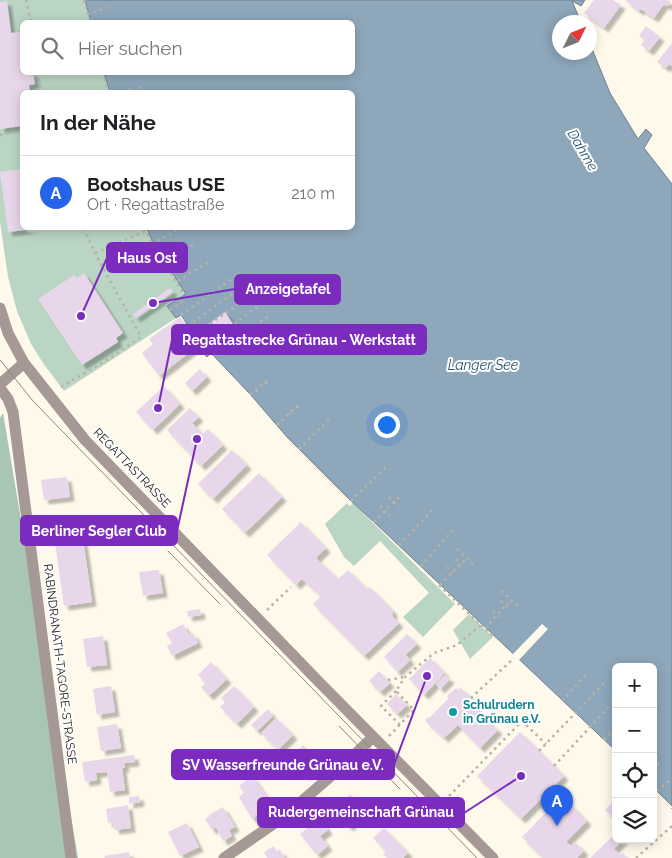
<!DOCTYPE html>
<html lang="de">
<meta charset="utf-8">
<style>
:root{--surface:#fff;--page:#f6f6f6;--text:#202124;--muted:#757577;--line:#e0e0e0;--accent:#2563eb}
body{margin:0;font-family:Raleway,sans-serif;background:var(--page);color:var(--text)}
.controls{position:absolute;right:15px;bottom:15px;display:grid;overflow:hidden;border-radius:8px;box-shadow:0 2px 12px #0003}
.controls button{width:45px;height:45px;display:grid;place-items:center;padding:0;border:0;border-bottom:1px solid var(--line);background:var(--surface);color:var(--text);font:25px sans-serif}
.compass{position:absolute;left:552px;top:15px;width:45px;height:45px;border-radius:50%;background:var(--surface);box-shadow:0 2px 12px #0003;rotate:47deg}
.you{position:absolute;left:386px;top:424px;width:18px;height:18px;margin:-12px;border:4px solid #fff;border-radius:50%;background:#1a73e8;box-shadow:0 0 0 8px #1a73e833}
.badge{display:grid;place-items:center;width:32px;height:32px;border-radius:50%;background:var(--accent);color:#fff;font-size:16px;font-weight:700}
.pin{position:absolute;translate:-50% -41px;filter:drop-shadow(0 1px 2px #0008)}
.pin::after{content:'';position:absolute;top:26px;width:18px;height:15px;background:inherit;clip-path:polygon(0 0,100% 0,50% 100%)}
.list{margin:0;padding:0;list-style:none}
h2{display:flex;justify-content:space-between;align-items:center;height:65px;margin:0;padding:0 20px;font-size:21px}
h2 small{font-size:16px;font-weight:400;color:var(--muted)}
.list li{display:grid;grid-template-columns:32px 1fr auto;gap:15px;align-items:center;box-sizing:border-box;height:75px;padding:0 20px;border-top:1px solid var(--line)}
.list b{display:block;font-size:19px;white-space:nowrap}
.list p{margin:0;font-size:16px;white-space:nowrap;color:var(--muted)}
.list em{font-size:16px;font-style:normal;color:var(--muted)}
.icon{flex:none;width:28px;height:28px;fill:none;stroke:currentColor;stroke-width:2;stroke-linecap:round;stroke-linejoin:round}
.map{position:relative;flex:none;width:672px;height:858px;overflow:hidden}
.search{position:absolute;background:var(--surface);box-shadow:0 2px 12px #0003;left:20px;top:20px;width:335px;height:55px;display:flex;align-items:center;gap:12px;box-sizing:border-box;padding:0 18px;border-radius:8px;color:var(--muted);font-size:19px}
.panel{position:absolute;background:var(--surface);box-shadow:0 2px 12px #0003;left:20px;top:90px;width:335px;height:140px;border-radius:8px}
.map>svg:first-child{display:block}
</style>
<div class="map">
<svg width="672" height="858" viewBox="0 0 672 858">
<defs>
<filter id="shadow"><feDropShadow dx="4.5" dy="4.5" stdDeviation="1" flood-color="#0004"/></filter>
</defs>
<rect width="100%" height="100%" fill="#fef9eb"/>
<g fill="#bbd5c4">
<path d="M0 0H85L91 22H22V72L104 73 110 92H22V228H147L153 243 186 294 167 306 176 318 64 391 43 363 31 344 17 311 8 277 0 222Z"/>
<path d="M347 503 350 506 353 503 455 604 423 637 403 617 429 593 380 541 354 566 344 557 325 524Z"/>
<path d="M469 614 493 637 470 659 453 630Z"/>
</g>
<path fill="#a9c6b4" d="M3 413 78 858H0V418Z"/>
<path fill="#8ea7bb" stroke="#6f808c" d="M85 0H585L581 6 572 1 581 22H560V52H590V44L610 93 638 139 646 129 652 135 644 148 672 184V806L653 787V667H616V751L374 522 351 501 287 437 250 394 211 353 207 357 200 350 203 347 181 315 176 318 167 306 186 294 153 243 147 228H352V92H110L104 73 352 72V22H91Z"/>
<path fill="#fef9eb" d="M542 624 548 629 518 661 512 655Z"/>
<g fill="#e8d7ea" filter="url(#shadow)">
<path d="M594 0H613L621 5 604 28 584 13Z"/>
<path d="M625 0H668L671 2 667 6 664 4 654 18 641 9 639 11Z"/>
<path d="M7 1 11 33 22 32V72H33L35 84 29 85 30 92H22V94L20 95 22 126 0 129V2Z"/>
<path d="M646 26 660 37 649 51 641 45 645 40 639 36Z"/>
<path d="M672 43V66L669 64 666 68 657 62Z"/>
<path d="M22 169V228L33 229 8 232 0 172Z"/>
<path d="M84 273 123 333 116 338 118 342 82 365 38 299 74 275 77 278Z"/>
<path d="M170 288 173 292 136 318 133 314Z"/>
<path d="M225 312 233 324 208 343 200 330Z"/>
<path d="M180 317 200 344 159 376 142 353 153 344 149 339Z"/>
<path d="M200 369 207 377 192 391 185 383Z"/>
<path d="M164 386 180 404 153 430 136 412Z"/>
<path d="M190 408 199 417 192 423 203 434 208 429 223 445 201 466 167 430Z"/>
<path d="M232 450 247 465 213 499 198 484Z"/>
<path d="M259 473 282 497 245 533 222 509Z"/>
<path d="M67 477 70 497 44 500 41 480Z"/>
<path d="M301 522 326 548 316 558 338 579 348 570 367 589 370 587 393 611 392 616 399 623 364 656 313 604 321 596 302 579 296 585 267 555Z"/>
<path d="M83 539 92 602 64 606 55 543Z"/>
<path d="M159 570 163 593 143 596 139 572Z"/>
<path d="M200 609 201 615 188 617 187 611Z"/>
<path d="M183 624 189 635 193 633 198 643 172 656 167 646 172 643 166 633Z"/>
<path d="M407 634 417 644 393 666 384 657Z"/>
<path d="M103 636 107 665 87 667 83 639Z"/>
<path d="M406 655 410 660 397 672 393 667Z"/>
<path d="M430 658 445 673 424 695 409 679Z"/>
<path d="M211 662 227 679 209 696 201 687 206 683 198 675Z"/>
<path d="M379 671 390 683 380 692 369 681Z"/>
<path d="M445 675 450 679 440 689 436 684Z"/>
<path d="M111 686 115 712 97 715 93 689Z"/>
<path d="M234 686 254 707 237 724 220 707 225 702 221 698Z"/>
<path d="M460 687 478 705 475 708 498 730 480 748 458 725 444 738 426 722V718L430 717 449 698 447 696 456 688 458 690Z"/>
<path d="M396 694 407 705 397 714 387 704Z"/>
<path d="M268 709 273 716 257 731 251 725Z"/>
<path d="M276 718 293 735 278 750 261 733Z"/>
<path d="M117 724 121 748 101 751 97 727Z"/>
<path d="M520 732 564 776 521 819 477 776Z"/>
<path d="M303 745 320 762 305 776 289 759Z"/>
<path d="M134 755 135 762 124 763 125 768H122L125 790 110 792 107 772 96 773 97 780 85 782 82 762Z"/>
<path d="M252 776 271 803 252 819 239 797 244 793 239 786Z"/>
<path d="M350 794 366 809 349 827 341 819 345 815 337 807Z"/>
<path d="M139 796 140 802 129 804V797Z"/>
<path d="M562 796 587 821 566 842 571 846 575 842 584 851 577 858H543L522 837Z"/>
<path d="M616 799V820L605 810Z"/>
<path d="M128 805 131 828 115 830 113 822 108 823 106 809Z"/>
<path d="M223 807 235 827 229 830 232 836 223 841 216 827 212 830 205 819 210 816 209 815Z"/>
<path d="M319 818 328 830 320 836 328 846 317 855 300 834Z"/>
<path d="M187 823 199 847 180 856 168 832Z"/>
<path d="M384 828 408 853 403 858H387L383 854 386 852 373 838Z"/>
<path d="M616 833V839H624L614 849 621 855 623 853 628 858H590Z"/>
<path d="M274 846 277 852 280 850 285 858H267L264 852Z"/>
<path d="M129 852 130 858H105L104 856Z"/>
</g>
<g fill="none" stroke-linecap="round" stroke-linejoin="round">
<g stroke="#b8b3a7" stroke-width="2.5" stroke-dasharray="2.5 4" stroke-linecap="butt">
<path d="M26 0 31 22"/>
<path d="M84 0 90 22"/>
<path d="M87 14 107 8"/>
<path d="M39 72 40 92"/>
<path d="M103 72 108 92"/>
<path d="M140 86 142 92"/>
<path d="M129 89 131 92"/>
<path d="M119 91 120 92"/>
<path d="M141 92 148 90"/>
<path d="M0 135 22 130"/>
<path d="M145 228 152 244 183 293"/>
<path d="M152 244 180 228"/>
<path d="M95 253 146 231"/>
<path d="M163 263 196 243"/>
<path d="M178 281 208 262"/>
<path d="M170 310 187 298"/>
<path d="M181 315 240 273"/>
<path d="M188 326 247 283"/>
<path d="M194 335 254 293"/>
<path d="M239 336 243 341"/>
<path d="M228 344 232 349"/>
<path d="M203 347 261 304"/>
<path d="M212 355 270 315"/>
<path d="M265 382 269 387"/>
<path d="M61 387 102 363 141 337 95 253 84 228"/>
<path d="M256 390 260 395"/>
<path d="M250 394 269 379"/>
<path d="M297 406 301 410"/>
<path d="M289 413 294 417"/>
<path d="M277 425 300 403"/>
<path d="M299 449 330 419"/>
<path d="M389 497 399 507"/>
<path d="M351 501 389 464"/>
<path d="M380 506 390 516"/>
<path d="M374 522 399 497"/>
<path d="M399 545 434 508"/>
<path d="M457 549 476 567"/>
<path d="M456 559 461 564"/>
<path d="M421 566 455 528"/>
<path d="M447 567 453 573"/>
<path d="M440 585 467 558"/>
<path d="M501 591 520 608"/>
<path d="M501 601 511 610"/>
<path d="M267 610 291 587"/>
<path d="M493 611 502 619"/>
<path d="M481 625 493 636"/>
<path d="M485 628 511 600"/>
<path d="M388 680 405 677"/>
<path d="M396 691 381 706 400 725"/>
<path d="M471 698 514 658"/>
<path d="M562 701 588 672"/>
<path d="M389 736 414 710 396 691 405 677 434 653 457 645 481 625 439 585"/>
<path d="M604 740 616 728"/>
<path d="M653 743 657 739"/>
<path d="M539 751 604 683"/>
<path d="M554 766 615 700"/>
<path d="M653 770 662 761"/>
<path d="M657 791 672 778"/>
<path d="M449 796 522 721 546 744"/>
<path d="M672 808V809"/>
<path d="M636 858 672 826"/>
</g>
<g stroke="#a69894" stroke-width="11">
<path d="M0 308 8 333 24 363 85 440 320 683 493 858"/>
<path d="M0 384 24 363"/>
<path d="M0 388 8 399 13 412 71 858"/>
<path d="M224 858 285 816 348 761 373 737"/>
</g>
<g stroke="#8d897e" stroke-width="1">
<path d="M0 360 33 401 477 858"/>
<path d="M168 551 220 604"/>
<path d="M339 726 400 789"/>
</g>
</g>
<circle fill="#0f9aa8" stroke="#fff" stroke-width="2" cx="453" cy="712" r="5"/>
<g text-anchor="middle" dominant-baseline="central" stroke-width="4" stroke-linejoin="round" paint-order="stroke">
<g font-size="12" fill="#28251d" stroke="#fff">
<text transform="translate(132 468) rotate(46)">REGATTASTRASSE</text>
<text transform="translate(60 664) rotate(83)">RABINDRANATH-TAGORE-STRASSE</text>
</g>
<g font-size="12" font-weight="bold" fill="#0d838f" stroke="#fff" text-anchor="start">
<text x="463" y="705">Schulrudern<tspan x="463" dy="14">in Grünau e.V.</tspan></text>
</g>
<g font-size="14" font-style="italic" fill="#295473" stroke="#fff">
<text transform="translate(583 150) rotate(59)">Dahme</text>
<text x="483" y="365">Langer See</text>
</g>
</g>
<path fill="none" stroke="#7b2cbf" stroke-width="2" d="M81 316L107 258M153 303L235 289M158 408L172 340M197 439L177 531M427 676L394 765M521 776L464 813"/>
<g fill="#7b2cbf" stroke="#fff" stroke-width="2">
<circle cx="81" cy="316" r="5"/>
<circle cx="153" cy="303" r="5"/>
<circle cx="158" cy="408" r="5"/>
<circle cx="197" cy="439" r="5"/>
<circle cx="427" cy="676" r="5"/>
<circle cx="521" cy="776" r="5"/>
</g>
<g fill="#7b2cbf" stroke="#7b2cbf" stroke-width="2">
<rect x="107" y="243" width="80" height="29" rx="5"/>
<rect x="235" y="275" width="105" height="29" rx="5"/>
<rect x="172" y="325" width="254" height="29" rx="5"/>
<rect x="21" y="516" width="156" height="29" rx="5"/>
<rect x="172" y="750" width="222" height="29" rx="5"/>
<rect x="258" y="798" width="206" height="29" rx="5"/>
</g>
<g font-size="14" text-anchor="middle" font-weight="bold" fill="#fff">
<text x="147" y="263">Haus Ost</text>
<text x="288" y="294">Anzeigetafel</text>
<text x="299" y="345">Regattastrecke Grünau - Werkstatt</text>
<text x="99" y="536">Berliner Segler Club</text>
<text x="283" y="770">SV Wasserfreunde Grünau e.V.</text>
<text x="361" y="817">Rudergemeinschaft Grünau</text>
</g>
</svg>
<div class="controls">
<button>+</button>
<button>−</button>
<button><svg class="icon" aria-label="locate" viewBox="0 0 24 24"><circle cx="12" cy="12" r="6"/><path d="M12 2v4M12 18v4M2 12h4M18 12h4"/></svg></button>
<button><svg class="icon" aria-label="layers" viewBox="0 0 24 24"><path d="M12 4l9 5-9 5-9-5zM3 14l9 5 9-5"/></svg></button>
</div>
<svg class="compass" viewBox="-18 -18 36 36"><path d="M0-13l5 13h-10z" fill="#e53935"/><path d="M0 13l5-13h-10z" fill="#757577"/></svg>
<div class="you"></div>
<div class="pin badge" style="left:557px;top:826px">A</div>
<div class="search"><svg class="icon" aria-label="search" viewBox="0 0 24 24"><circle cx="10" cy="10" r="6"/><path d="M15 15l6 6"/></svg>Hier suchen</div>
<section class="panel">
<h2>In der Nähe<small></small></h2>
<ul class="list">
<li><span class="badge">A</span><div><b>Bootshaus USE</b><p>Ort · Regattastraße</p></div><em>210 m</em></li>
</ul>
</section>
</div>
